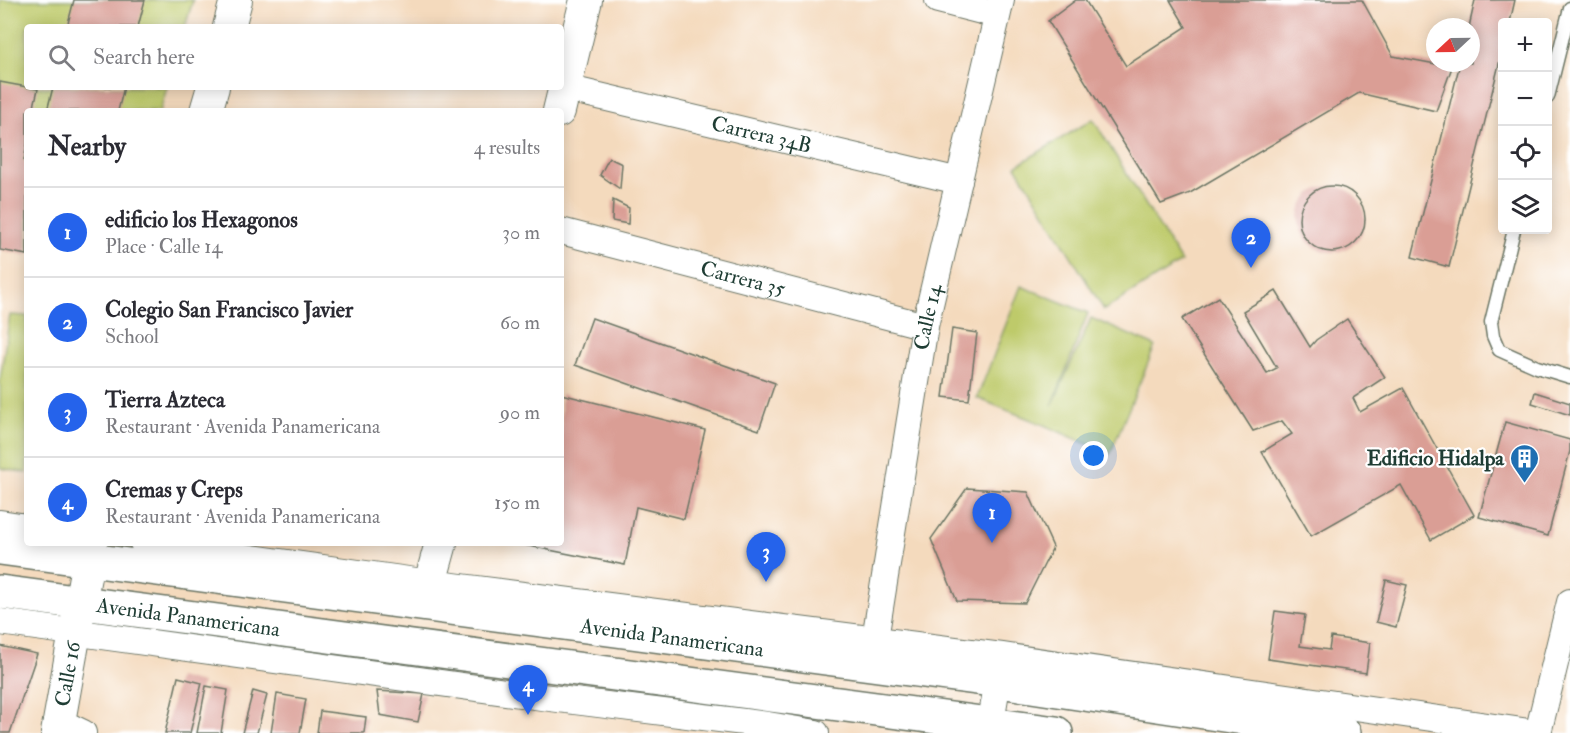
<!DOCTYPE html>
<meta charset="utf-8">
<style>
:root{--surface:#fff;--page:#f7f7f7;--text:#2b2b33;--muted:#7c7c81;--line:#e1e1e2;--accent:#2563eb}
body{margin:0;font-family:"IM FELL Double Pica",serif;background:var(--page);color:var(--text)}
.controls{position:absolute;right:18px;top:18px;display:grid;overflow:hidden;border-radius:6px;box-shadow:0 3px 15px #0003}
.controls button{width:54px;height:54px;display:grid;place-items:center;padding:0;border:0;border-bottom:2px solid var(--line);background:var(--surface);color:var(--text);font:30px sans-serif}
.compass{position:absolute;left:1426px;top:18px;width:54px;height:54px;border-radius:50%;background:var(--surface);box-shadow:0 3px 15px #0003;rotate:248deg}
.you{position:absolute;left:1094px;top:456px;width:21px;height:21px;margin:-15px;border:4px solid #fff;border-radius:50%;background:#1a73e8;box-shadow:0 0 0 9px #1a73e833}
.badge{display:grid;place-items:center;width:39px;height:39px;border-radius:50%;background:var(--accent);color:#fff;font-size:20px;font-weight:700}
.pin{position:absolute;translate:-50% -50px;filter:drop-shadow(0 2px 3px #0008)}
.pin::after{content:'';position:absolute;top:32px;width:21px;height:18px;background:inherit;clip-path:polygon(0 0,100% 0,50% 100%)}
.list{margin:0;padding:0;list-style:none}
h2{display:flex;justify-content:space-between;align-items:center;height:78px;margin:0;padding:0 24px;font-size:26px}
h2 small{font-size:20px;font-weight:400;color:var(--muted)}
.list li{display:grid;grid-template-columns:39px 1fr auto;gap:18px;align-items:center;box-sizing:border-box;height:90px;padding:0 24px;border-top:2px solid var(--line)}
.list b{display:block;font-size:22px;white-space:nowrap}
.list p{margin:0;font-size:20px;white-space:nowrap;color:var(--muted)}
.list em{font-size:20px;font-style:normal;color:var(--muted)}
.icon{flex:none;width:33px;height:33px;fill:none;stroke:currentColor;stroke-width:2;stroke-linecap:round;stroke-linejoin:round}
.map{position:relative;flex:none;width:1570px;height:733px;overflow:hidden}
.search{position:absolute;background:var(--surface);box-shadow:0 3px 15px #0003;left:24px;top:24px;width:540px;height:66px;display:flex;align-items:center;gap:15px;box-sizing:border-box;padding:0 21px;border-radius:6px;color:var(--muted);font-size:22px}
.panel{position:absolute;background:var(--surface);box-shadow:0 3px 15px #0003;left:24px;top:108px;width:540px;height:438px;border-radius:6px}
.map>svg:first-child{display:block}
</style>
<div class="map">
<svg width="1570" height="733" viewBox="0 0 1570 733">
<rect width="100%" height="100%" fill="#fff"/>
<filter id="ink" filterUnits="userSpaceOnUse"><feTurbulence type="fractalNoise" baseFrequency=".0167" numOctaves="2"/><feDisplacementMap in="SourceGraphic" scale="12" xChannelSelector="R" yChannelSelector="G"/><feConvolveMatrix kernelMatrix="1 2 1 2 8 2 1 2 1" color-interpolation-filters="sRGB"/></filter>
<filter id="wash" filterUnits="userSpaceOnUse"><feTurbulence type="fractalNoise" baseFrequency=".008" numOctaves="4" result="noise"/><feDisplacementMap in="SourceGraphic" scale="24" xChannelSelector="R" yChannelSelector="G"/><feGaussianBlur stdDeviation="1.35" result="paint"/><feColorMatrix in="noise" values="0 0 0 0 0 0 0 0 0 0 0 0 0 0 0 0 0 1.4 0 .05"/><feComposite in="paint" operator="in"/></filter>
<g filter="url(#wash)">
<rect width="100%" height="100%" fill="#f4dabd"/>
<g fill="#beca6b" stroke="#6e8450" stroke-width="1.5">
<path d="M0 0H193L185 27H27V87H167L160 111H27V248L0 244Z"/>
<path d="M1093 119 1181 262 1104 310 1016 166Z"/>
<path d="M1021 286 1088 313 1052 406 1091 318 1155 346 1110 454 1044 425 977 398Z"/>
<path d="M10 315 27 316V473L0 468V379Z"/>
</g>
<g id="blocks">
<g fill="#da9e95">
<path d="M74 0H145L138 27H67Z"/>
<path d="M1076 0H1085L1126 66 1186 27 1170 0H1362L1393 56 1452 67 1436 111 1359 93 1190 193 1161 204 1048 21Z"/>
<path d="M1475 0H1515L1510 22H1502V52L1449 267 1412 257 1460 63H1471V27H1469Z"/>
<path d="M0 82 38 89 33 111H27V144L24 161 27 162V255L0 250Z"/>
<path d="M53 87H124L118 111H47Z"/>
<path d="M609 158 622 164 620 189 600 175Z"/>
<circle cx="1332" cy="219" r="33"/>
<path d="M613 200 629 208 628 224 612 221Z"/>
<path d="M1276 291 1310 347 1316 340 1347 319 1385 377 1353 398 1360 412 1403 388 1474 515 1431 540 1401 485 1311 536 1262 452 1292 434 1282 421 1253 431 1182 319 1218 297 1267 373 1277 368 1243 311Z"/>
<path d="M592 318 775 383 759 430 575 365Z"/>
<path d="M952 329 977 333 969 400 943 397Z"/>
<path d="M1535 392 1570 403V415L1532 403Z"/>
<path d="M561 394 705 430 684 519 636 507 625 565 519 544 561 543Z"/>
<path d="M1505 422 1570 440V451L1548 536 1479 517Z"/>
<path d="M967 488 1028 492 1053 547 1025 603 957 601 931 539Z"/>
<path d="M1386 580 1407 585 1396 627 1376 622Z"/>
<path d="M1275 611 1305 615 1300 646 1329 650 1331 637 1370 643 1366 673 1268 659Z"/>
<path d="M0 646 37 654 10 733H0Z"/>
<path d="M178 677 202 683 190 733H165Z"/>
<path d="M206 686 228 690 221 733H197Z"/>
<path d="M253 691 267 695 257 733H242Z"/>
<path d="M377 691 424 694 418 722 380 715Z"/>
<path d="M277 694 306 699 300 733H271Z"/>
<path d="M320 711 366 717 364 733H317Z"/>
</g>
</g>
</g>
<g filter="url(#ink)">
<use href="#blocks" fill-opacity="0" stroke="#6a7464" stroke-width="1.5"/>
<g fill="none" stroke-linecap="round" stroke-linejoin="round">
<defs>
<g id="service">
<path d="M1548 97 1570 8"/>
<path d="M1514 230 1491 322 1493 336 1499 350 1537 367 1570 377"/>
</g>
<g id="minor">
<path d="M938 0 997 15"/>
<path id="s1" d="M565 88 959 181"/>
<path id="s2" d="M561 231 925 326"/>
<path d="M0 523 27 527"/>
<path d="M143 543 430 583 1002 656 1536 733"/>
<path d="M0 622 542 697 768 725 816 733"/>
<path id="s3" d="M875 639 925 326 1001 0"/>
<path d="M60 722 83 733"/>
<path d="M989 733 1001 662"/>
<path d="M1538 733 1570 602"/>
</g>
<g id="tertiary">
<path d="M229 27 236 0"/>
<path d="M206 111 213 87"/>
<path d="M559 111 586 0"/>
<path d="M430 583 441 543"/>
<path id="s4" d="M57 733 91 543"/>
</g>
<g id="primary">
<path id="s5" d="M0 548 999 681 1344 733"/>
<path id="s6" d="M0 592 1056 733"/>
</g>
</defs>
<use href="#service" stroke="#6a7464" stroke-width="15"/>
<use href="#minor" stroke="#6a7464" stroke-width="28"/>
<use href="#tertiary" stroke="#6a7464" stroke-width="34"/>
<use href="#primary" stroke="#6a7464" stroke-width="36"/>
<use href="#service" stroke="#fff" stroke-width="12"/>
<use href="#minor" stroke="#fff" stroke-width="26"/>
<use href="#tertiary" stroke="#fff" stroke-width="32"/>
<use href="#primary" stroke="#fff" stroke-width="33"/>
</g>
</g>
<defs>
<symbol id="building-pin" viewBox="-11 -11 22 30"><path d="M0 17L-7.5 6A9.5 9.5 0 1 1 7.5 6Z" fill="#1f6fb2" stroke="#fff"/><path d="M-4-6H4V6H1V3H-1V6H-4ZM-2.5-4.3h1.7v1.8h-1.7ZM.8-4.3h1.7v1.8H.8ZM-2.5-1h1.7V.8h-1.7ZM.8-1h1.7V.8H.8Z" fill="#fff"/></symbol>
</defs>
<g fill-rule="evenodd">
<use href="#building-pin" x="1508" y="442" width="33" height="45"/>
</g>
<g text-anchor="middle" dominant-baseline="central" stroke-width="4.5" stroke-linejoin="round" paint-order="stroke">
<g font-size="21" fill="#1f3d34" stroke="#fff">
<text stroke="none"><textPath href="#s1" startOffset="202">Carrera 34B</textPath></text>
<text stroke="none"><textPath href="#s2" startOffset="188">Carrera 35</textPath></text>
<text stroke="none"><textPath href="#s3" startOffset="326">Calle 14</textPath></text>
<text stroke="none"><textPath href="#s6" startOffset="190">Avenida Panamericana</textPath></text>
<text stroke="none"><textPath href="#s5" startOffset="678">Avenida Panamericana</textPath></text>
<text stroke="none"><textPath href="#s4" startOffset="60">Calle 16</textPath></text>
</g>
<g font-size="21" font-weight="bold" fill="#1f3d34" stroke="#fff" text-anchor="end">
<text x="1504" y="458">Edificio Hidalpa</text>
</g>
</g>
</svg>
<div class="controls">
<button>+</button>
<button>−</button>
<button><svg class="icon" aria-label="locate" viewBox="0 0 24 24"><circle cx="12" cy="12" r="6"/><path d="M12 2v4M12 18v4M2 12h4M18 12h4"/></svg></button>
<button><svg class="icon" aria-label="layers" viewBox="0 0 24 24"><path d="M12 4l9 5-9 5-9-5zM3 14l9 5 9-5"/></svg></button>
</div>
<svg class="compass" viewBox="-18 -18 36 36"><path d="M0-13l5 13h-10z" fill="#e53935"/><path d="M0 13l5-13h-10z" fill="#7c7c81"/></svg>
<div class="you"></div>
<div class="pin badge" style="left:992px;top:543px">1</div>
<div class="pin badge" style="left:1251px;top:268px">2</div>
<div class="pin badge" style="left:766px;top:582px">3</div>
<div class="pin badge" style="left:528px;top:715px">4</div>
<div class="search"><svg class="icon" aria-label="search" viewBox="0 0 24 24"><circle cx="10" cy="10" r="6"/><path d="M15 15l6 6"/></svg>Search here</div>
<section class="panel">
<h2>Nearby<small>4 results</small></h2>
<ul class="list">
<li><span class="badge">1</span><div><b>edificio los Hexagonos</b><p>Place · Calle 14</p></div><em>30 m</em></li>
<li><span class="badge">2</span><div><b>Colegio San Francisco Javier</b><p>School</p></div><em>60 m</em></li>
<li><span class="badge">3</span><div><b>Tierra Azteca</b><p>Restaurant · Avenida Panamericana</p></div><em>90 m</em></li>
<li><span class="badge">4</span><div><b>Cremas y Creps</b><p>Restaurant · Avenida Panamericana</p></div><em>150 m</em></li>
</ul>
</section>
</div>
